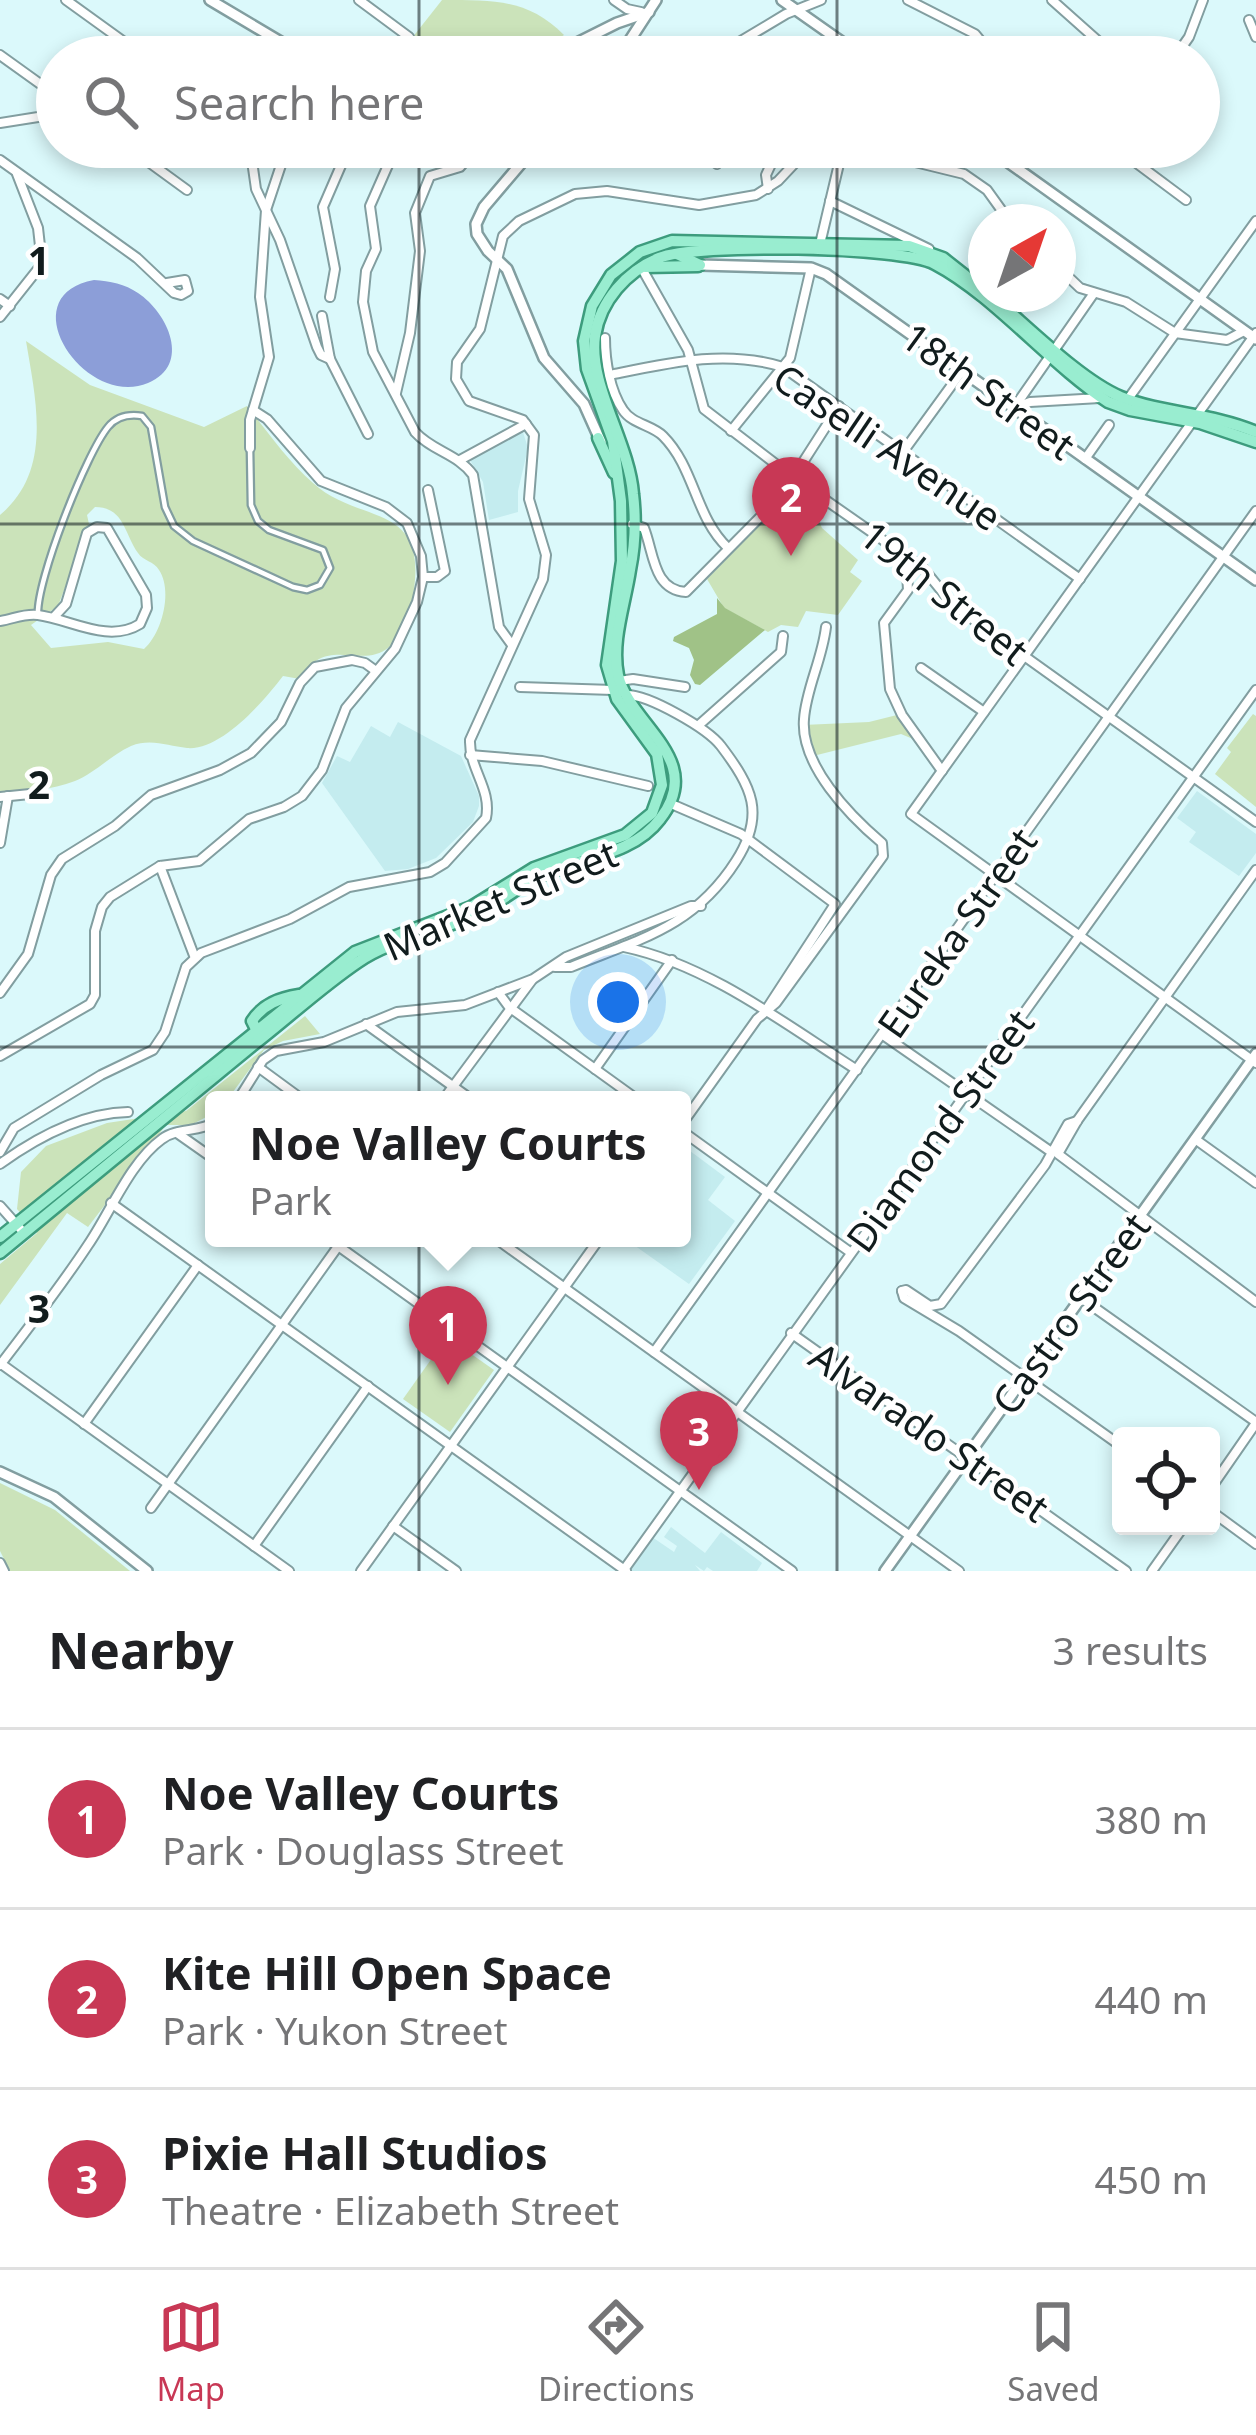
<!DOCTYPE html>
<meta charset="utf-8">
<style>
:root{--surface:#fff;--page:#f6f6f6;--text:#202124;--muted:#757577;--line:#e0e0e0;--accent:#c83855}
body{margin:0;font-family:"Noto Sans",sans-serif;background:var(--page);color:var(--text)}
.controls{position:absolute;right:36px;bottom:36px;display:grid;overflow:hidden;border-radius:12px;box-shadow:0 6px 18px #0003}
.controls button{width:108px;height:108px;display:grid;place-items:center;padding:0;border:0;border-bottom:3px solid var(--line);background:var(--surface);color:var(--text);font:60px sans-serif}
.compass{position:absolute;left:968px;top:204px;width:108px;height:108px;border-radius:50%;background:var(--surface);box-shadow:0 6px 18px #0003;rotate:40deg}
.you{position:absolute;left:618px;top:1002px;width:42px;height:42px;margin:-30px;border:9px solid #fff;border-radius:50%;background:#1a73e8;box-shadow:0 0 0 18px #1a73e833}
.badge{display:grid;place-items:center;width:78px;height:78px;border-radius:50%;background:var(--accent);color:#fff;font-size:39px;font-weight:700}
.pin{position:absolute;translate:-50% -99px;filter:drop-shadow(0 3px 6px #0008)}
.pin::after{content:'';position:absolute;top:63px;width:42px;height:36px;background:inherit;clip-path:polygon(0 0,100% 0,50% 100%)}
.popup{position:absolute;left:205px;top:1091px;width:486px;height:156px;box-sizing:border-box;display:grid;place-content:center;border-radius:12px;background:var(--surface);filter:drop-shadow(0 3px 9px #0005);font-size:39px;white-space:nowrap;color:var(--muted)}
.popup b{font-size:45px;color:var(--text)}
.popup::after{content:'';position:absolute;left:50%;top:100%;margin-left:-24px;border:24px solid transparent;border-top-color:var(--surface)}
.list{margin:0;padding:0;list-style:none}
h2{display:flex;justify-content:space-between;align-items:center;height:156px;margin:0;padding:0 48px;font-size:51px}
h2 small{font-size:39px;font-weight:400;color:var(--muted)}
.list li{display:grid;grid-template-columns:78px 1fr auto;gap:36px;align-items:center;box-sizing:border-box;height:180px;padding:0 48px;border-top:3px solid var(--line)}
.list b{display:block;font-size:45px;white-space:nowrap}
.list p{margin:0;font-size:39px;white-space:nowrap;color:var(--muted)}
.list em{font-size:39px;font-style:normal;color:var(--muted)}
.icon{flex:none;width:66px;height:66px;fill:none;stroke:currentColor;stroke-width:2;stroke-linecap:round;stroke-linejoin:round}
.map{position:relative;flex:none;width:1256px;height:1571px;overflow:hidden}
.search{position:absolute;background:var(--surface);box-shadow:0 6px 18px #0003;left:36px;right:36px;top:36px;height:132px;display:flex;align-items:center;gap:30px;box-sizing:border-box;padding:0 42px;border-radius:66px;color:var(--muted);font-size:45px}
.sheet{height:696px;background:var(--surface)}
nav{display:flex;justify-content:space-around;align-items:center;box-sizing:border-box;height:168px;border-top:3px solid var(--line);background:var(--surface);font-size:33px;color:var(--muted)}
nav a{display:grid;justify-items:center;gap:6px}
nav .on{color:var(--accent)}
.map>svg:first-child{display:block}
</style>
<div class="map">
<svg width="1256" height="1571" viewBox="0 0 1256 1571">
<rect width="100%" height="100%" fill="#dbf9fb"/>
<g fill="#c4ecef">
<path d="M522 429 528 448 518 491V512L489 520 483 482 470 460Z"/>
<path d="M398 722 461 756 479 796V806L473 822 436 858 408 869 385 871 322 783 337 756 350 762 371 726 390 737Z"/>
<path d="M1197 791 1256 834V853L1239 876 1189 842 1196 832 1177 818Z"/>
<path d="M682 1145 725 1177 708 1200 735 1221 689 1284 624 1238H682Z"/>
<path d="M671 1527 705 1553 721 1532 762 1563 757 1571H713L707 1567 704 1571 695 1565 700 1571H628L652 1537 674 1552 677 1546 664 1537Z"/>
</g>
<g fill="#cbe3ba" fill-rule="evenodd">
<path d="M442 0C497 0 529 0 564 35L531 57H397Z"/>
<path d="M26 341 90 385 204 427 247 406C267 431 288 461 313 483 359 525 426 501 414 589 411 608 404 634 389 647 361 671 326 633 300 679L283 676C264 701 221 751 187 748 168 746 151 738 131 746 111 755 95 773 75 781 52 790 24 792 0 792V515C53 471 36 401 26 341ZM95 507C124 507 124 533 138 553 143 561 154 561 159 570 173 591 162 633 144 649L108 642 51 648 31 625 58 606 89 524 87 515Z"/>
<path d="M798 486 827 503 818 519 822 528 858 560 850 572 862 581 838 615 806 611 798 627 781 625 768 632 724 608 707 579Z"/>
<path d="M901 714 916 737 913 739 901 734 809 757 803 725 869 722Z"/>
<path d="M1253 714 1256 716V807L1215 774 1231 752 1227 748Z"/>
<path d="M305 1016 320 1034 283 1041 264 1050 227 1100H214L212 1114 191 1125H166L88 1227 67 1213 0 1305V1264L37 1233 17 1209 21 1172 46 1146 107 1123 186 1111Z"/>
<path d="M447 1337 494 1370 450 1432 403 1399Z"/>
<path d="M0 1483 55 1510 130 1571H10L0 1551Z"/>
</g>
<path fill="#a0c287" d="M717 598 725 608 765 630 700 685 695 684 690 675 694 660 689 648 673 641 674 637 717 614Z"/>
<path fill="#8c9ed8" d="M94 280C110 281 125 284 138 293 168 313 192 365 148 383 86 410 8 296 94 280Z"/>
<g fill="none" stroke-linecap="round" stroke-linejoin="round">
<defs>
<path id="pedestrian" d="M38 615C36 581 86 454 108 427 117 416 129 414 142 416L151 427 165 507 174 526 193 541 293 587 307 590 320 585 330 568 323 550 269 530 258 521 251 505 250 448"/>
<g id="minor">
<path d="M66 0 145 57"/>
<path d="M359 0 409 37"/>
<path d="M614 0 627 9 641 12"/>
<path d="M908 0 975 34 994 57"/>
<path d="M1052 0 1116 57"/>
<path d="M1249 20 1256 37"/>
<path d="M0 55 57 96"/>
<path d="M720 57 726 50 786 14 821 0"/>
<path d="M1175 57 1189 37 1203 0"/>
<path d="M0 123 57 114"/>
<path d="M128 147 187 190"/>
<path d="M250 147 256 189 280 240 317 347 321 355 330 359"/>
<path d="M396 147 370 206 376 249 366 271 363 302 373 352 415 432C432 451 458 454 473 475L499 627 512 645"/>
<path d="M694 147 717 164"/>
<path d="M854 147 964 174 987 190 1010 222"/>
<path d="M1115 147 1186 200"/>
<path d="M0 160 137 258 174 293 181 295 188 291 185 280 167 283"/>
<path d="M768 189 766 175 779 147"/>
<path d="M830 201 929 249"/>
<path d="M820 244 843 147"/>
<path d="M641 267 688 350 704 409 794 478 923 568 953 605 1256 822"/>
<path d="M1058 267 1080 288 1126 302 1175 333 1227 340 1244 331"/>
<path d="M330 297 335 269 323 207 349 147"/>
<path d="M0 299 10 306"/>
<path d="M322 316 330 359 368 434"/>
<path d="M0 317 42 264 38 228 17 174"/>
<path d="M1256 333 911 814 1256 1063"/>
<path d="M605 338C605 361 610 391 623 410 632 424 652 425 663 436 695 468 695 517 728 548"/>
<path d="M610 375C668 363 725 349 783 367L1080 579"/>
<path d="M396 393 410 333 420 251 415 213 430 176 460 167 477 147"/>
<path d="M1128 399 1256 221"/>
<path d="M1014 408 1094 293"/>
<path d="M1014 408 1030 402 1100 398"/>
<path d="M731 431 790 358 811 268"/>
<path d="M250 448V420L269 357 260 297 266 210 287 147"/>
<path d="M903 452 962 371"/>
<path d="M1085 459 1109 425"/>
<path d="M460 460 526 424"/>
<path d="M632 524 644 528C654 553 653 590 686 592L782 495 839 406"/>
<path d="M906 557 908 590 884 623 890 689 902 715 942 771"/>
<path d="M423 577H437L445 571 428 490"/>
<path d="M0 621C13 619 25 613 38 615 70 619 108 644 140 624L147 608 146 595 107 528 97 527 87 533 66 604 53 618"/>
<path d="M921 668 984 712"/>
<path d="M619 681 633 679 685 687"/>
<path d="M520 687 613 690"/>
<path d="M700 724 781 652 783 636"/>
<path d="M470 755 542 761 648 786"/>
<path d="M0 797 30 794"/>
<path d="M669 803 741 834 835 904 766 1010"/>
<path d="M0 843 8 796"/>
<path d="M160 866 195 958"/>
<path d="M1256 870 1077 1121 1058 1154 1256 1302"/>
<path d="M624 947C709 965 785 1024 857 1070"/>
<path d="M555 967H571C640 939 694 927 736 861 766 814 752 787 721 746 707 728 649 695 627 695"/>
<path d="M498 992 509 1007 638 1100"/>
<path d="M0 993 28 954 51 875 62 859 115 826 151 795 220 770 251 753 281 722 300 683 315 667 352 660 365 663 376 671"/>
<path d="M366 1024 472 1100"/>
<path d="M883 1035 1050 1151"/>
<path d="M0 1056 90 1004 95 995V931L102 907 110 897 160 866 199 861 249 819 284 807 302 796 322 770 346 708 395 649 417 602 423 577 421 556 407 523 386 507 321 481 267 419 253 410"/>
<path d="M258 1067 303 1100"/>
<path d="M595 1069 672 960"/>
<path d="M238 1100 263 1060 276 1051 324 1042 397 1012 465 1005 533 979 566 957 691 906H701"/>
<path d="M443 1100 532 980"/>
<path d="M682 1124 757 1019 776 1003 883 856 882 843C850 816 800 765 804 719 806 689 822 660 826 627"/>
<path d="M682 1131 850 1252"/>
<path d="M177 1133 214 1159"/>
<path d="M1195 1139 1256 1183"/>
<path d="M0 1152 14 1128 101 1075 153 1050 165 1032 186 967 201 953 290 919 349 887 430 872 445 863 486 818C492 789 469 769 470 740L543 579 546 555 529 499 534 435 523 420 469 401 456 379 457 362 480 329 503 236 519 221 575 194 607 191 699 205 756 195 778 181 810 147"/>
<path d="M0 1164C36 1138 82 1113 128 1112"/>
<path d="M111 1203 626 1571"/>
<path d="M0 1206 24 1233"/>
<path d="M327 1238 792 1571"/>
<path d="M495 1238 959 1571"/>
<path d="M902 1291 906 1290 930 1306 941 1304 1045 1165 1068 1124 1077 1121"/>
<path d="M902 1291 904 1298 959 1331 1121 1446"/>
<path d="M1081 1298 1256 1422"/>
<path d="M791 1333 1126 1571"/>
<path d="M654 1352 1256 511"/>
<path d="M0 1363 289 1571"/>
<path d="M0 1365C30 1326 61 1286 88 1245 110 1213 130 1162 162 1139 176 1128 198 1132 214 1123"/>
<path d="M84 1424 198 1265"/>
<path d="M1211 1488 1256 1423"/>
<path d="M151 1508 344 1238"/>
<path d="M1211 1511 1256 1544"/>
<path d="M393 1526 456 1571"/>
<path d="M254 1546 368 1386"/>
<path d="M0 1563 4 1571"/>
<path d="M361 1571 600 1238"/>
<path d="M623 1571 1256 690"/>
<path d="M1152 1571 1184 1526"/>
</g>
<g id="tertiary">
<path d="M700 265 811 268 826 274 1256 580"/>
<path d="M0 1472 54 1497 147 1571"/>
<path d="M885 1571 1256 1054"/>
</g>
<g id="secondary">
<path d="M210 0 306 57"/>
<path d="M782 0 863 57"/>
<path d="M549 57 617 23 649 12"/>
<path d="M619 57 656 0"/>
<path d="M535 147 484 207 476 224 477 234 488 251 507 269 544 358 584 404 601 442"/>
<path d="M987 147 1256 339"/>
</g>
<g id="primary">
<path d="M677 254 700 265"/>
<path d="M645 267 698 266"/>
<path d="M989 294C1025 324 1080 380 1121 397 1164 414 1212 413 1256 432"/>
<path d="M598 438 614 473"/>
<path d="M257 1031 252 1021C263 1004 280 998 299 995"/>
<path d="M0 1237 355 952 471 907 534 868 625 835 652 813 662 785 657 754 617 699 607 665 622 561 621 501 613 441 587 369 584 341 592 306 611 275 640 252 672 241 909 246 943 258 986 292"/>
<path d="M0 1253C85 1184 168 1114 253 1045 288 1018 321 987 358 962 390 940 430 934 465 919 490 910 509 893 532 880 572 858 631 858 660 819 707 759 629 725 618 675 611 641 625 604 630 570 635 545 636 519 633 494 629 442 588 385 595 336 600 301 627 271 659 258 696 243 901 246 935 264 994 295 1050 364 1108 402L1130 410 1200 423 1256 442"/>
</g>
</defs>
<use href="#pedestrian" stroke="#829ea0" stroke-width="9"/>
<use href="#minor" stroke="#829ea0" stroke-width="12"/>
<use href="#tertiary" stroke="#829ea0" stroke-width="14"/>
<use href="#secondary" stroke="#829ea0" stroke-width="14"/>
<use href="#primary" stroke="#3d9c7d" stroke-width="15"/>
<use href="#pedestrian" stroke="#fff" stroke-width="4.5"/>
<use href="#minor" stroke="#fff" stroke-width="8"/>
<use href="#tertiary" stroke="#fff" stroke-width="9"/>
<use href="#secondary" stroke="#fff" stroke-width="9"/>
<use href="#primary" stroke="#99edd0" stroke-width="10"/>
</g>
<path fill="none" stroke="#111c1d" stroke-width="3" stroke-opacity="0.55" d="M419 0V57M837 0V57M419 147V1571M837 147V1571M0 524H1256M0 1047H1256"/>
<g text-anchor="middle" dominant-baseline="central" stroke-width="9" stroke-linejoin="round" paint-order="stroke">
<g font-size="39" fill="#111c1d" stroke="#fff">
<text transform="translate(989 390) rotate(36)">18th Street</text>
<text transform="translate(888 446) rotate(34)">Caselli Avenue</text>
<text transform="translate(945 592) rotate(39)">19th Street</text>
<text transform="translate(500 899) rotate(-23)">Market Street</text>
<text transform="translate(956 932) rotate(-55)">Eureka Street</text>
<text transform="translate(939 1130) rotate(-54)">Diamond Street</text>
<text transform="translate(1070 1313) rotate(-54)">Castro Street</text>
<text transform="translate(930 1431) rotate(35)">Alvarado Street</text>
</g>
</g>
<g font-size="39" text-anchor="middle" font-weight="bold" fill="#111c1d" stroke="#fff" stroke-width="9" stroke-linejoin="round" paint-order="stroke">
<text x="39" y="275">1</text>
<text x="39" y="799">2</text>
<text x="39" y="1323">3</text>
</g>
</svg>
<div class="controls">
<button><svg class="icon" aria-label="locate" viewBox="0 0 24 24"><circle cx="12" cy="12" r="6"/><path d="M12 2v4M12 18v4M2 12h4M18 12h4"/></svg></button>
</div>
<svg class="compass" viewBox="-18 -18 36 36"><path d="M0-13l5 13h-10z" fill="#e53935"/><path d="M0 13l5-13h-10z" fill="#757577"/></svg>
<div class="you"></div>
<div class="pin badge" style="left:448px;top:1385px">1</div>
<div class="popup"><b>Noe Valley Courts</b>Park</div>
<div class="pin badge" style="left:791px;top:556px">2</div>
<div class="pin badge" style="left:699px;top:1490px">3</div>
<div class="search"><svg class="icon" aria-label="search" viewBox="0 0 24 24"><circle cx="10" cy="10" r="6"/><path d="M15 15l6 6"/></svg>Search here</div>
</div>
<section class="sheet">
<h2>Nearby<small>3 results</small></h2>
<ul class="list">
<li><span class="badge">1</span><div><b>Noe Valley Courts</b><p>Park · Douglass Street</p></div><em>380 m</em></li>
<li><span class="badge">2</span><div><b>Kite Hill Open Space</b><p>Park · Yukon Street</p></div><em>440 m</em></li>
<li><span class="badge">3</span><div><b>Pixie Hall Studios</b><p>Theatre · Elizabeth Street</p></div><em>450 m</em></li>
</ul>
</section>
<nav>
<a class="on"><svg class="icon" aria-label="map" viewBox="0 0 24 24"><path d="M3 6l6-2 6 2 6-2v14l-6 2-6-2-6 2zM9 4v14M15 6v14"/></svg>Map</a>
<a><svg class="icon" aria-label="directions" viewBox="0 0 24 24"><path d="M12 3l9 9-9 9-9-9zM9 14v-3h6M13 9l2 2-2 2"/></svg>Directions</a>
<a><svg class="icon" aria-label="saved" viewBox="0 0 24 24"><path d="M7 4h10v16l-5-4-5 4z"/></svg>Saved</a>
</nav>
